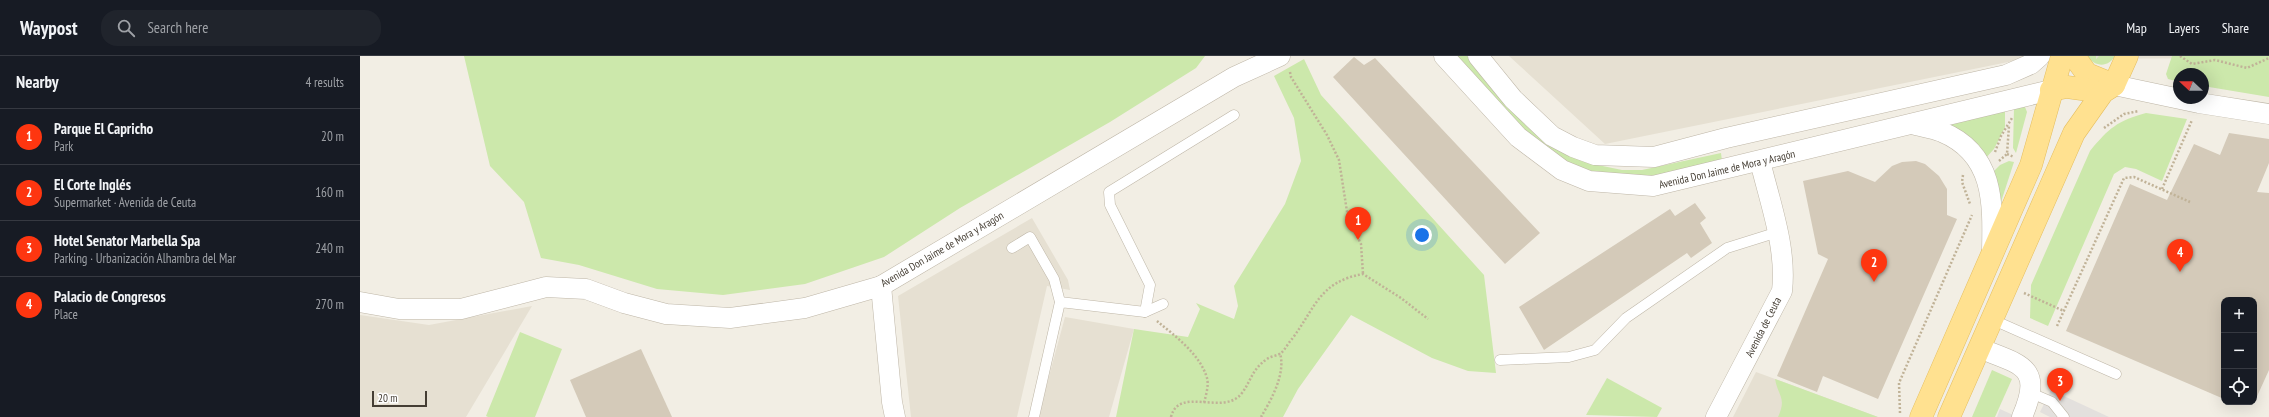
<!DOCTYPE html>
<meta charset="utf-8">
<style>
:root{--surface:#171b24;--page:#20242c;--text:#f1f3f6;--muted:#9ea1a6;--line:#363941;--accent:#fe3610}
body{margin:0;font-family:"PT Sans Narrow",sans-serif;background:var(--page);color:var(--text)}
.controls{position:absolute;right:12px;bottom:12px;display:grid;overflow:hidden;border-radius:8px;box-shadow:0 4px 16px #0002}
.controls button{width:36px;height:36px;display:grid;place-items:center;padding:0;border:0;border-bottom:1px solid var(--line);background:var(--surface);color:var(--text);font:20px sans-serif}
.compass{position:absolute;left:1813px;top:12px;width:36px;height:36px;border-radius:50%;background:var(--surface);box-shadow:0 4px 16px #0002;rotate:292deg}
.scale{position:absolute;left:12px;bottom:10px;width:55px;box-sizing:border-box;padding-left:4px;border:2px solid #453e34;border-top:0;font-size:11px;line-height:14px;white-space:nowrap;color:#453e34;-webkit-text-stroke:3px #fff;paint-order:stroke}
.you{position:absolute;left:1062px;top:179px;width:14px;height:14px;margin:-10px;border:3px solid #fff;border-radius:50%;background:#1a73e8;box-shadow:0 0 0 6px #1a73e833}
.badge{display:grid;place-items:center;width:26px;height:26px;border-radius:50%;background:var(--accent);color:#fff;font-size:13px;font-weight:700}
.pin{position:absolute;translate:-50% -33px;filter:drop-shadow(0 1px 2px #0008)}
.pin::after{content:'';position:absolute;top:21px;width:14px;height:12px;background:inherit;clip-path:polygon(0 0,100% 0,50% 100%)}
.list{margin:0;padding:0;list-style:none}
h2{display:flex;justify-content:space-between;align-items:center;height:52px;margin:0;padding:0 16px;font-size:17px}
h2 small{font-size:13px;font-weight:400;color:var(--muted)}
.list li{display:grid;grid-template-columns:26px 1fr auto;gap:12px;align-items:center;box-sizing:border-box;height:56px;padding:0 16px;border-top:1px solid var(--line)}
.list b{display:block;font-size:15px;white-space:nowrap}
.list p{margin:0;font-size:13px;white-space:nowrap;color:var(--muted)}
.list em{font-size:13px;font-style:normal;color:var(--muted)}
.icon{flex:none;width:22px;height:22px;fill:none;stroke:currentColor;stroke-width:2;stroke-linecap:round;stroke-linejoin:round}
.map{position:relative;flex:none;width:1909px;height:361px;overflow:hidden}
header{display:flex;align-items:center;gap:24px;box-sizing:border-box;height:56px;padding:0 20px;background:var(--surface);border-bottom:1px solid var(--line)}
header strong{font-size:19px}
nav{display:flex;gap:22px;margin-inline-start:auto;font-size:14px}
.search{width:280px;height:36px;background:var(--page);display:flex;align-items:center;gap:10px;box-sizing:border-box;padding:0 14px;border-radius:16px;color:var(--muted);font-size:15px}
main{display:flex}
aside{flex:1;background:var(--surface)}
.map>svg:first-child{display:block}
</style>
<header>
<strong>Waypost</strong>
<div class="search"><svg class="icon" aria-label="search" viewBox="0 0 24 24"><circle cx="10" cy="10" r="6"/><path d="M15 15l6 6"/></svg>Search here</div>
<nav><a>Map</a><a>Layers</a><a>Share</a></nav>
</header>
<main>
<aside>
<h2>Nearby<small>4 results</small></h2>
<ul class="list">
<li><span class="badge">1</span><div><b>Parque El Capricho</b><p>Park</p></div><em>20 m</em></li>
<li><span class="badge">2</span><div><b>El Corte Inglés</b><p>Supermarket · Avenida de Ceuta</p></div><em>160 m</em></li>
<li><span class="badge">3</span><div><b>Hotel Senator Marbella Spa</b><p>Parking · Urbanización Alhambra del Mar</p></div><em>240 m</em></li>
<li><span class="badge">4</span><div><b>Palacio de Congresos</b><p>Place</p></div><em>270 m</em></li>
</ul>
</aside>
<div class="map">
<svg width="1909" height="361" viewBox="0 0 1909 361">
<rect width="100%" height="100%" fill="#f2eee4"/>
<g fill="#e6e0d2">
<path d="M1149 0H1909V2L1663 3 1245 88Z"/>
<path d="M672 162 708 224 710 234 687 230 657 361H551L538 240Z"/>
<path d="M172 250 106 361H0V259L69 269Z"/>
<path d="M705 261 774 273 749 361H678Z"/>
<path d="M1396 316 1518 361H1373Z"/>
</g>
<g fill="#cce8ab">
<path d="M104 0H845L836 12 750 66 600 152 524 201 445 228 363 239 297 233 219 209 181 202 164 146 130 110Z"/>
<path d="M1096 0H1107L1153 51 1233 108 1262 114H1282L1361 97 1362 105 1294 121 1231 115 1205 105 1175 85Z"/>
<path d="M1727 0H1736V3L1739 0H1755C1748 12 1735 11 1727 0Z"/>
<path d="M1812 0H1909V41L1843 30V18H1819V26L1808 23 1806 18Z"/>
<path d="M944 3 961 39 1124 219 1136 317 1108 315 1072 302 991 259 938 333 923 361H756L774 273 828 281 840 253 836 247 874 263 878 250 874 230 925 148 941 105 934 62 914 20Z"/>
<path d="M1665 51 1667 56 1656 97 1653 92 1654 52Z"/>
<path d="M1645 55V71L1634 93 1624 104 1584 70Z"/>
<path d="M1786 57 1827 63 1802 125 1776 113 1765 111 1754 118 1688 270 1670 262 1671 229 1730 95C1749 72 1757 65 1786 57Z"/>
<path d="M1649 105 1654 106 1641 146 1631 118 1640 109Z"/>
<path d="M160 276 202 293 175 361H128L126 360Z"/>
<path d="M1632 314 1652 323 1635 361H1612Z"/>
<path d="M1247 322 1302 352 1297 361 1226 359Z"/>
<path d="M1415 323 1518 361H1418C1427 342 1418 340 1415 323Z"/>
</g>
<g fill="#e3e0dd">
<path d="M1691 334 1749 361H1690L1680 356Z"/>
<path d="M1640 353 1653 359 1652 361H1637Z"/>
</g>
<g fill="#d4cab9">
<path d="M994 1 1004 9 1015 2 1180 177 1145 208 973 21Z"/>
<path d="M1869 77 1909 83V107L1897 136 1909 137V314L1894 347V244H1864V343L1706 275 1770 128 1807 144 1834 88 1860 99Z"/>
<path d="M1556 105 1565 108 1579 120 1587 133V159L1597 163 1518 343 1463 320 1457 336 1417 320 1468 203 1458 198 1443 125 1488 115 1515 126 1532 110 1542 106Z"/>
<path d="M1335 147 1346 162 1340 167 1352 187 1331 202 1327 197 1184 294 1159 251 1310 153 1315 160Z"/>
<path d="M281 293 312 361H226L210 324Z"/>
</g>
<g fill="none" stroke-linecap="round" stroke-linejoin="round">
<defs>
<g id="service">
<path d="M652 192 670 181 694 223 700 246"/>
<path d="M785 256 790 229 750 149 749 136 874 59"/>
<path d="M1631 263 1756 318"/>
<path d="M1140 304 1209 301 1235 294 1266 262 1367 192 1418 176"/>
<path d="M1671 337 1692 346 1704 361"/>
<path d="M674 361 700 246 785 256 803 248"/>
</g>
<g id="minor">
<path d="M1084 0 1158 81 1202 114 1229 125 1293 130 1691 34"/>
<path d="M1118 0 1153 43 1192 80 1213 91 1235 99 1294 101 1366 82 1646 19 1671 8 1680 0"/>
<path d="M1754 29 1839 47 1909 58"/>
<path d="M1552 68C1562 71 1573 72 1582 76 1635 98 1633 148 1632 196"/>
<path d="M521 230 532 346 535 361"/>
<path d="M0 246 39 253H101L186 231 226 233 264 247 306 258 370 262 445 252 521 230 874 21 920 0"/>
<path d="M1619 292C1661 309 1684 310 1662 361"/>
<path d="M1356 361 1422 235C1427 192 1410 147 1400 105"/>
</g>
<g id="primary">
<path d="M1714 0 1727 18 1754 29"/>
<path d="M1691 34 1707 31 1743 36"/>
<path d="M1561 361 1671 109 1702 0"/>
<path d="M1589 361 1714 77 1743 36 1754 29 1767 0"/>
</g>
</defs>
<use href="#service" stroke="#beb6a7" stroke-width="11"/>
<use href="#minor" stroke="#beb6a7" stroke-width="21"/>
<use href="#primary" stroke="#e5be5f" stroke-width="23"/>
<g stroke="#c0b297" stroke-width="2.5" stroke-dasharray="2 2" stroke-linecap="butt">
<path d="M1820 0 1832 8 1855 4 1887 12 1909 2"/>
<path d="M930 16 931 21 967 79 979 104 988 162 1001 188 1003 218"/>
<path d="M1744 72 1764 58 1779 55"/>
<path d="M1635 96 1641 80 1652 62"/>
<path d="M1647 98 1654 101"/>
<path d="M1639 105 1647 98 1649 70"/>
<path d="M1603 119 1602 126 1610 148"/>
<path d="M1802 133 1832 64"/>
<path d="M1664 237 1704 255"/>
<path d="M797 265C815 280 840 298 847 322 849 329 846 339 844 347"/>
<path d="M1697 270 1764 122 1774 121 1830 146"/>
<path d="M1540 357 1539 327 1612 159"/>
<path d="M811 361C819 329 864 361 882 337 891 325 892 313 907 303 911 300 917 300 921 297 925 294 928 287 932 283 956 251 959 226 1003 218L1041 242 1068 263"/>
<path d="M901 361C911 344 926 318 920 297"/>
</g>
<use href="#service" stroke="#fff" stroke-width="10"/>
<use href="#minor" stroke="#fff" stroke-width="20"/>
<use href="#primary" stroke="#ffe190" stroke-width="22"/>
</g>
<g text-anchor="middle" dominant-baseline="central" stroke-width="3.5" stroke-linejoin="round" paint-order="stroke">
<g font-size="11" fill="#453e34" stroke="#fff">
<text transform="translate(1367 113) rotate(-13)">Avenida Don Jaime de Mora y Aragón</text>
<text transform="translate(582 193) rotate(-30)">Avenida Don Jaime de Mora y Aragón</text>
<text transform="translate(1403 271) rotate(-63)">Avenida de Ceuta</text>
</g>
</g>
</svg>
<div class="controls">
<button>+</button>
<button>−</button>
<button><svg class="icon" aria-label="locate" viewBox="0 0 24 24"><circle cx="12" cy="12" r="6"/><path d="M12 2v4M12 18v4M2 12h4M18 12h4"/></svg></button>
</div>
<svg class="compass" viewBox="-18 -18 36 36"><path d="M0-13l5 13h-10z" fill="#e53935"/><path d="M0 13l5-13h-10z" fill="#9ea1a6"/></svg>
<div class="scale">20 m</div>
<div class="you"></div>
<div class="pin badge" style="left:998px;top:184px">1</div>
<div class="pin badge" style="left:1514px;top:226px">2</div>
<div class="pin badge" style="left:1700px;top:345px">3</div>
<div class="pin badge" style="left:1820px;top:216px">4</div>
</div>
</main>
